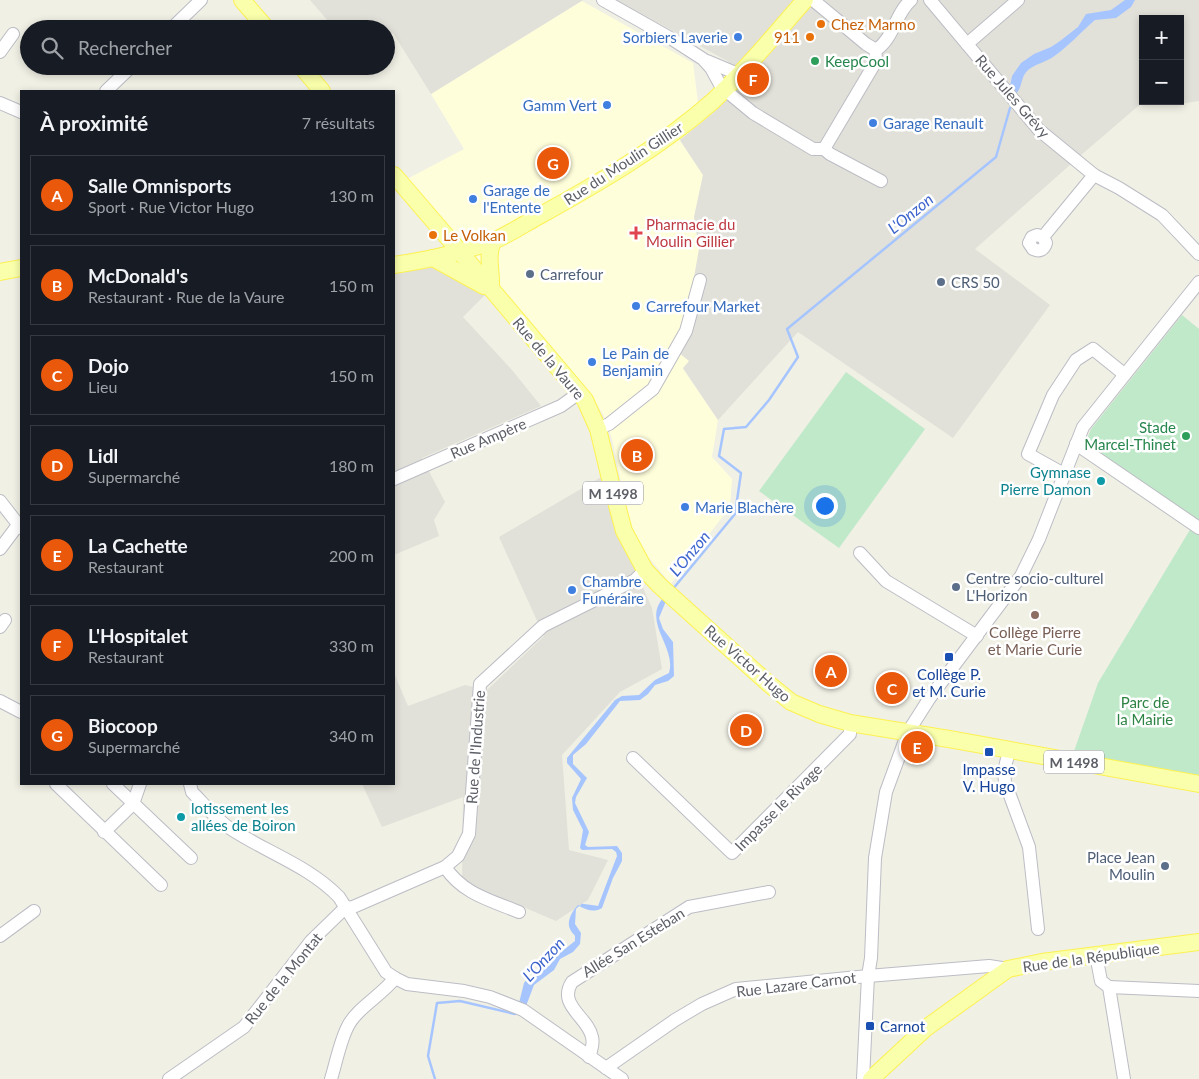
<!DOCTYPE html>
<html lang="fr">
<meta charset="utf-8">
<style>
:root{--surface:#171b24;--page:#20242c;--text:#f1f3f6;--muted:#9ea1a6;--line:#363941;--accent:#ea580c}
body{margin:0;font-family:Lato,sans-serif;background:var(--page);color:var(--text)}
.controls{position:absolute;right:15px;top:15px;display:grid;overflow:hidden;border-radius:0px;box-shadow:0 2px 8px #0003}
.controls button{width:45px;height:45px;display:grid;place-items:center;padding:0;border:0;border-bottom:1px solid var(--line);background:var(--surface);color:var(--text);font:25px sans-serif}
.you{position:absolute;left:824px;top:505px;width:18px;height:18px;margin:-12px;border:4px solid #fff;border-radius:50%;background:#1a73e8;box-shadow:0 0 0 8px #1a73e833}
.badge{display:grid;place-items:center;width:32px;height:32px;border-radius:50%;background:var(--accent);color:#fff;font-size:16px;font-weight:700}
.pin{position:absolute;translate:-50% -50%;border:2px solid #fff;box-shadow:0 1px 5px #0006}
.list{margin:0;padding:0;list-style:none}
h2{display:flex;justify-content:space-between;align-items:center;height:65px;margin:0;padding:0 20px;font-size:21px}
h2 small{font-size:16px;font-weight:400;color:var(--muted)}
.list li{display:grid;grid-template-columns:32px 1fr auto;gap:15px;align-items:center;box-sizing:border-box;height:80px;margin:0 10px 10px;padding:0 10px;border:1px solid var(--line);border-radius:0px}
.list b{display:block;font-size:19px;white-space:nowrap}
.list p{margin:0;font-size:16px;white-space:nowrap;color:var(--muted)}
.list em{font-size:16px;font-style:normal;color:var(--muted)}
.icon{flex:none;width:28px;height:28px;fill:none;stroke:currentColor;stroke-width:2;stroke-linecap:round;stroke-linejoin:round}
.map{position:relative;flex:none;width:1199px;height:1079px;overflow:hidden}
.search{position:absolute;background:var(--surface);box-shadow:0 2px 8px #0003;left:20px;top:20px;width:375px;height:55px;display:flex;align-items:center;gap:12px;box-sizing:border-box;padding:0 18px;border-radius:28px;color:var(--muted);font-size:19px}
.panel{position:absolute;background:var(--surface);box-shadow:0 2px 8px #0003;left:20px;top:90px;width:375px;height:695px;border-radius:0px}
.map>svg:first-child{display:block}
</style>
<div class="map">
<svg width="1199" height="1079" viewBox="0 0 1199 1079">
<rect width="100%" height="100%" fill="#f0f0e5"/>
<path fill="#fffedb" d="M582 1 693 63 698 103 670 126 703 175 694 217 699 249 689 361 683 369 718 420 712 457 732 479 730 507 671 584 633 539 612 439 604 416 589 392 407 179 464 149 431 94Z"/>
<g fill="#e1e1d9">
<path d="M310 0H583L431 94 393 33 386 39V29H335Z"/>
<path d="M617 0H1199V101L1173 105 1167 101H1180V19H1143V101H1144L1080 156 975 249 1050 305 953 438 798 332 718 420 683 368 689 361 674 349 687 316 699 249 694 217 703 175 680 140 712 114 738 88 729 62Z"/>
<path d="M439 266 486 294 463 317 512 370 541 406 422 458 445 502 434 520 439 536 394 555V272Z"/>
<path d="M603 476 623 543 652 608 662 669 620 692 562 755 569 850 608 860 588 900 556 921 462 881 463 797 382 827 362 784H394V673L408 706 465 685 487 690 544 636 499 537Z"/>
</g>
<g fill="#c0e9c9">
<path d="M1182 315 1199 329V524L1084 446 1091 429Z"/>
<path d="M846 372 925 429 839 548 759 491Z"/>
<path d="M1191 528 1199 534V775L1073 754 1098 683Z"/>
</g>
<g fill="#a6c5ff">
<path d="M1125 0H1135L1131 7 1116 18 1095 20C1081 32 1069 46 1053 57 1046 62 1035 64 1028 70 1020 77 1023 88 1015 95L1011 90 1013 88 1010 86 1012 76 1021 63 1034 54 1051 47 1060 41 1078 27 1086 14 1111 10Z"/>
<path d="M663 598 666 601 659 618 663 629 673 642 674 676 668 681 655 685 648 694 640 700 620 701 586 744 573 755V764L587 778 576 797 575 803 589 832 585 845 588 847 617 846 622 853V861L613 878 602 908C594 913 587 910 579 906L576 909 575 924 581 933 580 944 573 952 560 959 554 970 534 985 526 1006 519 1003 524 983 527 979 575 941V936C574 934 571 932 570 929 566 921 573 910 578 905L590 907 598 906 617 856 616 852 612 849 582 850 580 848 583 830 573 810 572 798 581 779 567 763V758L615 700 622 696 639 695 655 680 669 673C677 647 642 623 663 598Z"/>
</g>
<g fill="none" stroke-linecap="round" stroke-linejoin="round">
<g stroke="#a6c5ff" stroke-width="2.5">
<path d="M672 590 735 514 741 473 719 456 724 429 746 427 769 400 798 357 787 329 996 157 1010 108"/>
<path d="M582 905 597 907"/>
<path d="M435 1079 428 1056 437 1003 460 1001 515 1014"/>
</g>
<defs>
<g id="minor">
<path d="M603 0 672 39 703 59 711 68 723 90"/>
<path d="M813 0 866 44 876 50"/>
<path d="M930 0 1039 130 1094 175 1119 188 1162 215 1199 254"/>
<path d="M171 29 201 0"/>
<path d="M967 44 1018 0"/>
<path d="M0 52 13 34"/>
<path d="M707 61 738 74"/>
<path d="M724 89 753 113 813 149H824L830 154 881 181"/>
<path d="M106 91 132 66"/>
<path d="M0 103 21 112"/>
<path d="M824 149 875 63 876 50C894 38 895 14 911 0"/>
<path d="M1043 237 1046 243C1044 250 1039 252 1033 249L1029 243 1032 237 1037 235 1043 237 1094 175"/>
<path d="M598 429 609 424 653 389 686 331 700 280"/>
<path d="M1076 444 1199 528"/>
<path d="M1064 474 1028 454 1053 395 1076 360 1093 349 1124 374"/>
<path d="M394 479 561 406 579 393"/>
<path d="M0 501 21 528"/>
<path d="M0 549 18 525"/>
<path d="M860 553 886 581 977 636"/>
<path d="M0 627 5 620"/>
<path d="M0 701 21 712"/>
<path d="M1009 751 1004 771 1005 782 1029 847 1038 929"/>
<path d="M633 758 732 853 850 734V723"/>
<path d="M56 784 161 885"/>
<path d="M113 784 191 858"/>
<path d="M190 784 192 792C203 803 215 818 228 827 265 852 308 865 339 897L386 972 395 978 407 984 464 991 490 997 523 1010 622 1079"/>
<path d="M104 832 133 804 140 784"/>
<path d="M445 867C463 894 490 900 519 912"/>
<path d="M345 908 353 907 445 867 458 856 469 834 480 684 543 626 635 580 645 570"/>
<path d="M0 936 34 911"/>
<path d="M1096 955 1101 981 1109 987 1124 1079"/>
<path d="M1109 987 1199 991"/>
<path d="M589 1057C591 1051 594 1044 592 1037 588 1017 557 1005 572 982L689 907 769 892"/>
<path d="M606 1068 675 1020 702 1004 736 989 868 976 989 966 1008 969"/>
<path d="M169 1079 244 1027 311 941 345 908"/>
<path d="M331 1079C336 1063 340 1041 348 1026 357 1008 382 995 395 978"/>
<path d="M863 1079 868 976 871 958 875 858 886 792 908 732 929 699 1021 576 1039 539 1083 427 1199 282"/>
</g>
<g id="major">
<path d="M242 0 267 29"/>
<path d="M301 66 322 91"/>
<path d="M394 175 461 253 585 400 598 429 611 483 624 531 645 570 659 585 769 684 791 702 819 714 850 723 949 739 1199 784"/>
<path d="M433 258 484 286"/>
<path d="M394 265C428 260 461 253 493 241 506 236 526 223 539 216 599 183 662 146 713 101 746 70 775 34 805 0"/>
<path d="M0 272 21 268"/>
<path d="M491 288C492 271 486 257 493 241"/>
<path d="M871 1079 926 1028 1008 969 1042 962 1199 942"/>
</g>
</defs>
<use href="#minor" stroke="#bcbdc5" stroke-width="14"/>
<use href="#major" stroke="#fcf152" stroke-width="18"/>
<use href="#minor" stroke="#fff" stroke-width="12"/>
<use href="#major" stroke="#faffab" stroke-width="16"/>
</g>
<g fill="#e8710a" stroke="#fff" stroke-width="2">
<circle cx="821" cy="24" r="5"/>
<circle cx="810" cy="37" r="5"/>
<circle cx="433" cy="235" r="5"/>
</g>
<g fill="#3f7fe0" stroke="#fff" stroke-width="2">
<circle cx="738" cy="37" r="5"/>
<circle cx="607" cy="105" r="5"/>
<circle cx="873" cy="123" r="5"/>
<circle cx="473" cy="199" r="5"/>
<circle cx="636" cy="306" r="5"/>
<circle cx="592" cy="362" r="5"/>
<circle cx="685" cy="507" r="5"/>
<circle cx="572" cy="590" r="5"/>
</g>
<g fill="#2e9e5b" stroke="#fff" stroke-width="2">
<circle cx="815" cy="61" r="5"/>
<circle cx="1186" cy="436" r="5"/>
</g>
<path fill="#e0444e" stroke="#fff" stroke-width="2" d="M633.5 225.5h5v5h5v5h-5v5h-5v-5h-5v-5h5z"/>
<g fill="#5c6f8a" stroke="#fff" stroke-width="2">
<circle cx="530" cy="274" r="5"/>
<circle cx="941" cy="282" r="5"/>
<circle cx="956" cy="587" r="5"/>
<circle cx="1165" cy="866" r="5"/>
</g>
<g fill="#0f9aa8" stroke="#fff" stroke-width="2">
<circle cx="1101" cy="481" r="5"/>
<circle cx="181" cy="817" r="5"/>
</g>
<circle fill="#8d6e63" stroke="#fff" stroke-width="2" cx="1035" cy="615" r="5"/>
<g fill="#1a4fb4" stroke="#fff" stroke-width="2">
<rect x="944" y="652" width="10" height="10" rx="2.5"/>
<rect x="984" y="747" width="10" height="10" rx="2.5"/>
<rect x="865" y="1021" width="10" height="10" rx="2.5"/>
</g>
<g text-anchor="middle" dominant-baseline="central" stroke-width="5" stroke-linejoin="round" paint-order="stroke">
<g fill="#fff" stroke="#8e8f95" stroke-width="1">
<rect x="583" y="481.5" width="60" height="23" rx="4"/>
<rect x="1044" y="750.5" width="60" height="23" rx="4"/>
</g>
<g font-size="14" font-weight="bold" fill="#5d5f67">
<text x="613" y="493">M 1498</text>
<text x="1074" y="762">M 1498</text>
</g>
<g font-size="15" fill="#c56008" stroke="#fff" text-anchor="start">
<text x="831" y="24">Chez Marmo</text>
<text x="800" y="37" text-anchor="end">911</text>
<text x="443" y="235">Le Volkan</text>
</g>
<g font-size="15" fill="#366cbe" stroke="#fff" text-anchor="start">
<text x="728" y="37" text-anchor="end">Sorbiers Laverie</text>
<text x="597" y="105" text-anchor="end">Gamm Vert</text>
<text x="883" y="123">Garage Renault</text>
<text x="483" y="190">Garage de<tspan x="483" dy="17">l'Entente</tspan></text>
<text x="646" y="306">Carrefour Market</text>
<text x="602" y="353">Le Pain de<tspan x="602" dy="17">Benjamin</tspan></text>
<text x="695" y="507">Marie Blachère</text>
<text x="582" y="581">Chambre<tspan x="582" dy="17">Funéraire</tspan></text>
</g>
<g font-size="15" fill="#27864d" stroke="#fff" text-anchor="start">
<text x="825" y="61">KeepCool</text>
<text x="1176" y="427" text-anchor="end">Stade<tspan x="1176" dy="17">Marcel-Thinet</tspan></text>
</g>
<g font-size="15" fill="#5d5f67" stroke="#fff">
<text transform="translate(1013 96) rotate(49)">Rue Jules Grévy</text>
<text transform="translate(623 163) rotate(-33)">Rue du Moulin Gillier</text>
<text transform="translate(549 358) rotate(50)">Rue de la Vaure</text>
<text transform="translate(488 438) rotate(-23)">Rue Ampère</text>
<text transform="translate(748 663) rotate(41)">Rue Victor Hugo</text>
<text transform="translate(475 747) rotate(-86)">Rue de l'Industrie</text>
<text transform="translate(778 807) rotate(-45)">Impasse le Rivage</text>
<text transform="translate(633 942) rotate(-32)">Allée San Esteban</text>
<text transform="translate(1091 957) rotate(-8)">Rue de la République</text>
<text transform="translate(283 978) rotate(-51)">Rue de la Montat</text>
<text transform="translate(796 984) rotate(-7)">Rue Lazare Carnot</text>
</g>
<g font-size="15" fill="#be3a42" stroke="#fff" text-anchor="start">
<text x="646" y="224">Pharmacie du<tspan x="646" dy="17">Moulin Gillier</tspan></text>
</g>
<g font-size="15" fill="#4e5e75" stroke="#fff" text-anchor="start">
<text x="540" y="274">Carrefour</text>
<text x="951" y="282">CRS 50</text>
<text x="966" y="578">Centre socio-culturel<tspan x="966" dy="17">L'Horizon</tspan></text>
<text x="1155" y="857" text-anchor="end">Place Jean<tspan x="1155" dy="17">Moulin</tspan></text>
</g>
<g font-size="15" fill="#0d838f" stroke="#fff" text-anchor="end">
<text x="1091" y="472">Gymnase<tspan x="1091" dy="17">Pierre Damon</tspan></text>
<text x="191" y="808" text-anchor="start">lotissement les<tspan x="191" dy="17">allées de Boiron</tspan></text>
</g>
<g font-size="15" fill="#785e54" stroke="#fff">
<text x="1035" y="632">Collège Pierre<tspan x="1035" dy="17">et Marie Curie</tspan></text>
</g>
<g font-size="15" fill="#164399" stroke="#fff">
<text x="949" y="674">Collège P.<tspan x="949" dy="17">et M. Curie</tspan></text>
<text x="989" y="769">Impasse<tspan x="989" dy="17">V. Hugo</tspan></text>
<text x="880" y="1026" text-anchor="start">Carnot</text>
</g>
<g font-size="15" fill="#2e8444" stroke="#fff">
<text x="1145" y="702">Parc de<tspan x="1145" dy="17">la Mairie</tspan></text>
</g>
<g font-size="16" font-style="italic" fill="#3e65cd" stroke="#fff">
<text transform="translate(910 213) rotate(-39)">L'Onzon</text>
<text transform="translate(689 553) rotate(-50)">L'Onzon</text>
<text transform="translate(543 959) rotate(-47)">L'Onzon</text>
</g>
</g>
</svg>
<div class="controls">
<button>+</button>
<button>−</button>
</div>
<div class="you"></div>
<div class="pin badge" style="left:831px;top:671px">A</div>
<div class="pin badge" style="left:637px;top:455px">B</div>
<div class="pin badge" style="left:892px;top:688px">C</div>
<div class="pin badge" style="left:746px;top:730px">D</div>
<div class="pin badge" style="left:917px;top:747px">E</div>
<div class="pin badge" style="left:753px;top:79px">F</div>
<div class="pin badge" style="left:553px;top:163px">G</div>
<div class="search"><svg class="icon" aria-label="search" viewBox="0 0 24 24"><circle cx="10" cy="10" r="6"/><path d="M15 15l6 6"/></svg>Rechercher</div>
<section class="panel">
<h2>À proximité<small>7 résultats</small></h2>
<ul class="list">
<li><span class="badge">A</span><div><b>Salle Omnisports</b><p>Sport · Rue Victor Hugo</p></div><em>130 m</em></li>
<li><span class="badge">B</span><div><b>McDonald's</b><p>Restaurant · Rue de la Vaure</p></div><em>150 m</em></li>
<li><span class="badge">C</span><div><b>Dojo</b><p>Lieu</p></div><em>150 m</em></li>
<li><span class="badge">D</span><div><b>Lidl</b><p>Supermarché</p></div><em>180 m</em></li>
<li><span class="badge">E</span><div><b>La Cachette</b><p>Restaurant</p></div><em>200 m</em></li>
<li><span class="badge">F</span><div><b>L'Hospitalet</b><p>Restaurant</p></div><em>330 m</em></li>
<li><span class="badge">G</span><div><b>Biocoop</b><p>Supermarché</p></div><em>340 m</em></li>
</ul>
</section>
</div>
